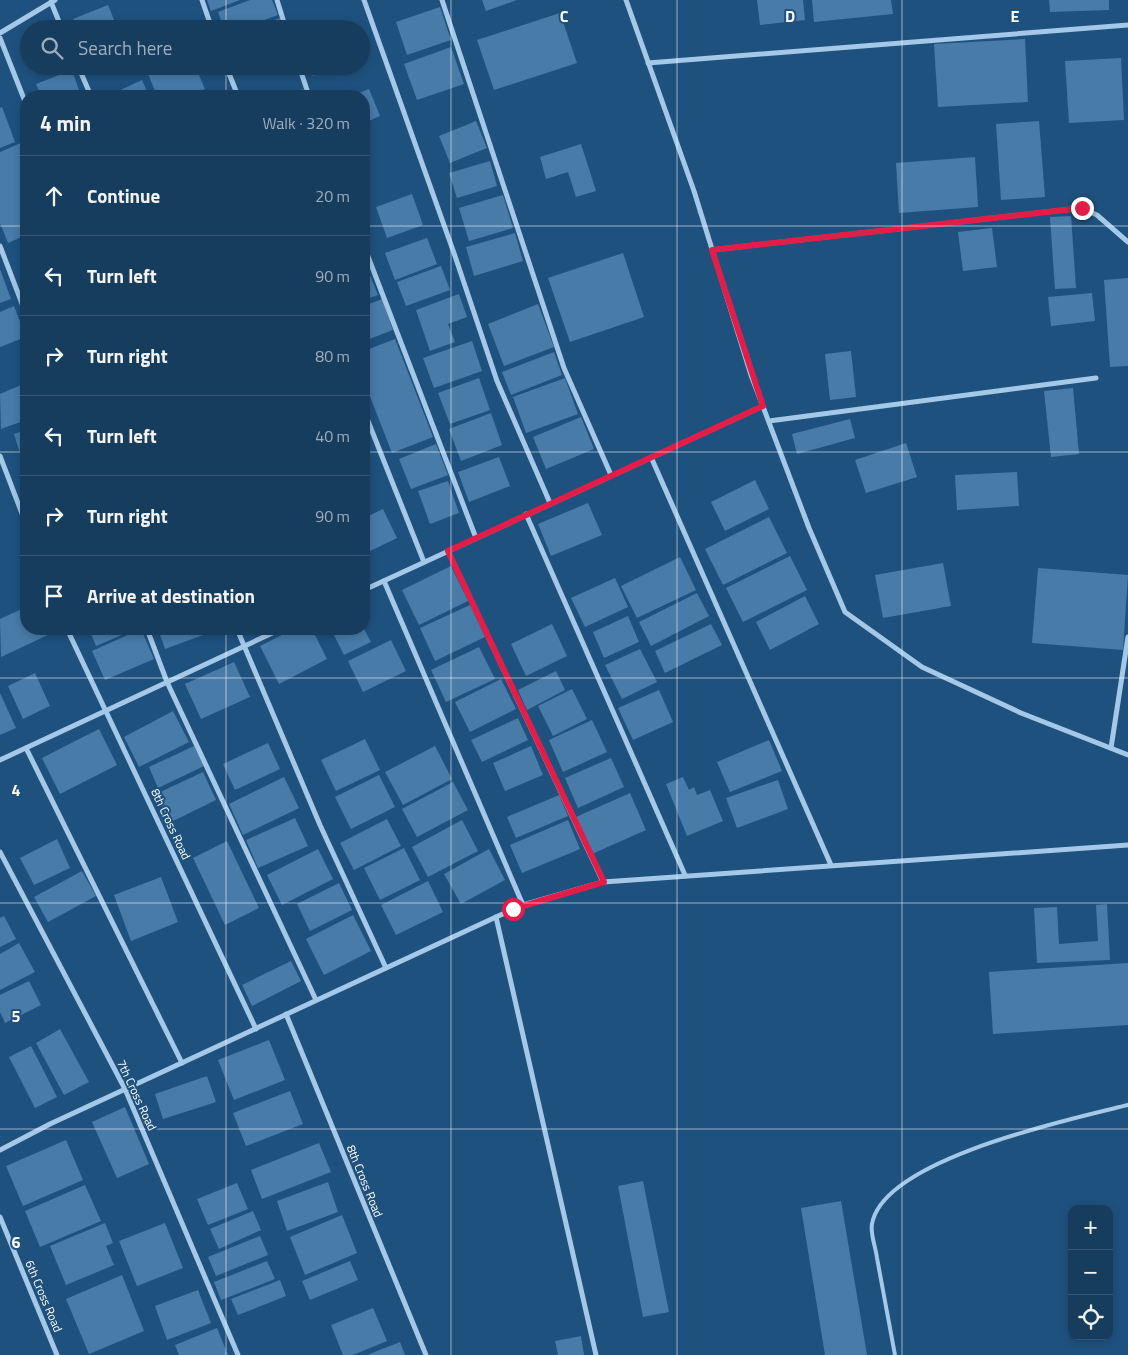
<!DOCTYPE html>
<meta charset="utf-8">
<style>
:root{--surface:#173d5e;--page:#244867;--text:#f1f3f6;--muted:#9eaebc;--line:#365673}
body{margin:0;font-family:"Titillium Web",sans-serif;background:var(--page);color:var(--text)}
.controls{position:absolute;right:15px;bottom:15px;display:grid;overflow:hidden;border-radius:10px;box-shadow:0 2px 8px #0003}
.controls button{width:45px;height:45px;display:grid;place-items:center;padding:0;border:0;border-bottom:1px solid var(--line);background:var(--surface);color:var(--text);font:25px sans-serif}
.stop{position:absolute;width:15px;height:15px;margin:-11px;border:4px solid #e11d48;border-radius:50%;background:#fff}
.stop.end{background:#e11d48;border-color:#fff;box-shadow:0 1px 5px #0008}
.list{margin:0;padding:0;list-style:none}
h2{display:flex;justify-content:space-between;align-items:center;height:65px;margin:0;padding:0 20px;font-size:21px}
h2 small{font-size:16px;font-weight:400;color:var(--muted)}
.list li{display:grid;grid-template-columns:32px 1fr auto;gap:15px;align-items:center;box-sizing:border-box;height:80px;padding:0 20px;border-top:1px solid var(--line)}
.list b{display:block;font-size:19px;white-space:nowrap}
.list em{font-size:16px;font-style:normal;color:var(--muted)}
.icon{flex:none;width:28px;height:28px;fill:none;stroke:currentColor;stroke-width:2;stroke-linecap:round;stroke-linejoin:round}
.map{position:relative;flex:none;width:1128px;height:1355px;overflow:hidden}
.search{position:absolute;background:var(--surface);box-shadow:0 2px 8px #0003;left:20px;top:20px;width:350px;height:55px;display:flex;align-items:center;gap:12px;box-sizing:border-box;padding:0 18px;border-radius:28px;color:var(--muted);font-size:19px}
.panel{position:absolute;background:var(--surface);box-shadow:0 2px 8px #0003;left:20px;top:90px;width:350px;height:545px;border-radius:20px}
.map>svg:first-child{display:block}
</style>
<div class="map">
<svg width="1128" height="1355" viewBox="0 0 1128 1355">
<rect width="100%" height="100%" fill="#1f517e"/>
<g fill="#487ba8">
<path d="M207 0H240L211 11Z"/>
<path d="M250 0H272L278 15 240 29H224L218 12Z"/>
<path d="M482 0H517L486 11Z"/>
<path d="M757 0H803L805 20 760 25Z"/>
<path d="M812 0H891L893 14 814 22Z"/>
<path d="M1049 0H1109V10L1050 12Z"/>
<path d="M108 5 115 22 98 29H77L73 19Z"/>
<path d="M440 7 451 40 407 55 396 22Z"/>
<path d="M560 13 577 63 494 90 477 40Z"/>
<path d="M280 18 284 29H251V28Z"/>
<path d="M348 20 352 29H328Z"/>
<path d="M1025 39 1028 102 938 107 934 44Z"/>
<path d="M451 47 464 84 417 100 404 64Z"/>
<path d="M1121 58 1124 120 1069 123 1065 61Z"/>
<path d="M153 66H195L205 89 189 96H157L146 69Z"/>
<path d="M308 66H335L313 76Z"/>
<path d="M72 70 80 93 73 96H41L36 84Z"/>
<path d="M142 80 149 96H114L112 94Z"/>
<path d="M303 89 305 96H281Z"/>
<path d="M369 89 380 116 364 123V96H352Z"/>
<path d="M2 107 15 142 0 148V108Z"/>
<path d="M476 121 487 148 450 163 439 136Z"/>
<path d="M1039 121 1045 197 1001 200 996 124Z"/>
<path d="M23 142 26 150V235L8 243 0 223V152Z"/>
<path d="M581 144 596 191 576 197 568 172 546 179 540 157Z"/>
<path d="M975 157 978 207 899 213 896 163Z"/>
<path d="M490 161 497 186 457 198 449 173Z"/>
<path d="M412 194 423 225 387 238 376 207Z"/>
<path d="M503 195 513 228 469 241 459 208Z"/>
<path d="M1071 216 1076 288 1055 289 1050 217Z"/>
<path d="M992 228 997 267 963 271 958 232Z"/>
<path d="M515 233 523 261 474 276 466 247Z"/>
<path d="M427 238 437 264 395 280 385 253Z"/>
<path d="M623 253 644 317 570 342 548 278Z"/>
<path d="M441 266 450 290 406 306 397 282Z"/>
<path d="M367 268 378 295 364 300V270Z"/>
<path d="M0 269 11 299 0 303Z"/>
<path d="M1128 278V366L1110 367 1104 280Z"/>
<path d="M1092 293 1095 321 1051 326 1048 297Z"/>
<path d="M459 294 467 317 448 324 455 342 430 351 416 310Z"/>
<path d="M382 299 393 330 364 341V306Z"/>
<path d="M538 304 554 347 504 366 488 324Z"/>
<path d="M14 306 26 337 0 347V312Z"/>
<path d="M395 339 433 437 392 453 364 381V351Z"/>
<path d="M472 341 482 371 434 388 423 358Z"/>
<path d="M851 351 856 397 830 400 825 354Z"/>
<path d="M554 352 562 375 511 395 502 372Z"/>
<path d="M479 378 490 410 450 424 438 393Z"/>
<path d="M565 378 578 414 526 433 513 397Z"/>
<path d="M26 383V420L1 429 0 394Z"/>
<path d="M1073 388 1079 454 1051 457 1044 391Z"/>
<path d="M491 413 502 445 461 461 449 429Z"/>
<path d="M581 417 594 449 546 469 533 437Z"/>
<path d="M850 419 855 438 797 454 792 434Z"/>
<path d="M26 430V459L22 460 14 434Z"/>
<path d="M906 443 917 477 866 493 855 460Z"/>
<path d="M436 444 448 475 411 489 399 459Z"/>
<path d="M499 457 510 486 469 502 458 472Z"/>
<path d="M1017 472 1019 506 957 510 955 475Z"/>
<path d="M755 480 769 509 725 531 711 502Z"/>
<path d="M448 481 459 513 430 524 418 491Z"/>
<path d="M588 503 602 535 551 556 538 524Z"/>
<path d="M383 509 397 538 364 554V518Z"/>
<path d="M769 517 787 553 723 585 705 549Z"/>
<path d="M790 556 807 590 743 622 726 588Z"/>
<path d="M680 557 696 590 637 618 621 586Z"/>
<path d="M943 563 951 606 883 618 875 575Z"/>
<path d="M451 566 468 601 419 625 402 590Z"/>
<path d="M1038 568 1128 575 1123 650 1032 643Z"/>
<path d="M615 578 628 607 585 627 571 598Z"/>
<path d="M697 593 709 616 651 646 639 622Z"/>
<path d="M805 596 819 624 770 650 756 622Z"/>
<path d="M470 605 485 637 435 661 420 628Z"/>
<path d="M26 607V629H47L50 634 1 657 0 619Z"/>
<path d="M628 616 639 642 604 658 593 632Z"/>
<path d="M552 624 567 656 526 676 511 644Z"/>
<path d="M711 624 722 645 665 673 655 651Z"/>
<path d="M89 629H136L96 646Z"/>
<path d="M141 629 154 659 105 680 92 651Z"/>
<path d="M158 629H213L214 631 165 649Z"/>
<path d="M294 629H312L327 659 279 684 260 646Z"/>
<path d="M331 629H364L371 642 344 655Z"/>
<path d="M391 640 406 671 363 692 348 661Z"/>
<path d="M479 647 495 679 446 702 431 670Z"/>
<path d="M640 649 657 682 622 699 605 665Z"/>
<path d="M234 662 250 697 201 719 185 684Z"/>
<path d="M556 671 565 690 527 710 518 690Z"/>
<path d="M35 673 50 706 23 719 8 686Z"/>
<path d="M501 679 516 709 470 732 455 702Z"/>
<path d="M572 689 587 719 553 736 538 706Z"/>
<path d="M659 690 673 722 633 740 618 708Z"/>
<path d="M0 693 16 728 0 735Z"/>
<path d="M173 711 189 742 139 767 124 737Z"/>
<path d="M518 718 528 740 482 762 471 740Z"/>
<path d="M592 720 607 752 563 772 549 740Z"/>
<path d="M99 729 117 765 60 794 42 758Z"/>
<path d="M365 739 380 770 336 791 321 760Z"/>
<path d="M769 740 782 771 730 792 717 762Z"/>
<path d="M268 743 280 769 235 790 223 764Z"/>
<path d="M194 746 204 766 158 788 149 767Z"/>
<path d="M435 746 452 779 403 805 385 772Z"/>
<path d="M531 746 543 775 505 791 493 763Z"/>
<path d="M611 758 624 787 578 808 565 778Z"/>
<path d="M203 772 216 800 169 823 156 794Z"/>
<path d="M379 775 395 807 351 829 335 797Z"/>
<path d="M284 777 299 808 243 835 229 804Z"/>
<path d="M683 777 689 790 694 787 697 795 710 790 723 821 687 836 666 784Z"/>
<path d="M778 780 788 809 737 828 726 798Z"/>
<path d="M453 782 468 810 417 837 402 809Z"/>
<path d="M630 793 646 830 592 854 576 817Z"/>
<path d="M559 795 568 816 516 838 507 817Z"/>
<path d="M295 818 308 846 258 868 246 840Z"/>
<path d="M387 819 401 846 354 870 340 843Z"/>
<path d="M462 820 478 851 428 877 412 847Z"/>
<path d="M568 820 580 849 522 873 510 845Z"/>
<path d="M57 839 70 868 34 885 20 858Z"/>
<path d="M227 841 259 908 225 925 193 858Z"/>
<path d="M404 848 420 880 380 900 364 868Z"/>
<path d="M318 849 333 879 282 905 267 875Z"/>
<path d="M489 849 505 880 461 904 444 874Z"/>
<path d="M82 871 96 896 48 922 34 897Z"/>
<path d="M161 877 178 922 131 941 114 895Z"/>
<path d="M428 881 443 912 396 935 381 905Z"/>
<path d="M339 883 352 910 310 931 297 904Z"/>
<path d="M1107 904 1110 960 1037 963 1034 908 1057 907 1059 944 1098 941 1096 905Z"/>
<path d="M353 915 371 951 324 975 306 939Z"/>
<path d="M4 916 16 939 0 947V918Z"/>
<path d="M19 943 35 972 0 990V954Z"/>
<path d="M291 961 301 981 252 1006 242 985Z"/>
<path d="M1128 963V1025L993 1034 989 972Z"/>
<path d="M29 981 41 1005 5 1023 0 1012V995Z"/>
<path d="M60 1029 89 1082 64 1095 36 1043Z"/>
<path d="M269 1040 285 1080 234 1100 218 1060Z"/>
<path d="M31 1046 57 1097 35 1108 9 1057Z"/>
<path d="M207 1076 216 1102 163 1119 155 1094Z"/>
<path d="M290 1091 303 1124 246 1146 233 1113Z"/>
<path d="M125 1107 149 1164 117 1178 92 1122Z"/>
<path d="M66 1140 83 1180 23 1206 6 1166Z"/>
<path d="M319 1143 331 1172 262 1199 251 1170Z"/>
<path d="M643 1181 669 1312 643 1317 618 1186Z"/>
<path d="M328 1182 338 1212 287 1231 277 1201Z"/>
<path d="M237 1183 248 1209 208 1225 197 1199Z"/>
<path d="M85 1185 101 1221 40 1247 25 1211Z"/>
<path d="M841 1201 867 1355H825L801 1208Z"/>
<path d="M253 1211 261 1230 219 1249 210 1229Z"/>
<path d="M342 1215 357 1253 305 1275 290 1237Z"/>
<path d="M105 1223 113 1243 106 1246 114 1265 66 1285 50 1246Z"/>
<path d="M165 1223 183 1268 137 1286 119 1241Z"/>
<path d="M260 1236 268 1255 216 1276 208 1257Z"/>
<path d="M267 1261 275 1279 221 1300 214 1282Z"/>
<path d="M350 1261 358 1280 310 1300 302 1281Z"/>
<path d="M122 1275 144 1331 89 1354 66 1299Z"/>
<path d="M280 1280 286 1296 238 1315 231 1299Z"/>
<path d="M198 1290 211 1323 167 1340 155 1306Z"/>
<path d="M373 1308 387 1341 353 1355H343L331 1325Z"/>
<path d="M217 1328 228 1355H179L175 1345Z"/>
<path d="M581 1336 584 1355H558L555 1341Z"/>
<path d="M400 1342 405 1355H367Z"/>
</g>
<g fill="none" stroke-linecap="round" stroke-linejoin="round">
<path stroke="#a3c8e8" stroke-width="4" d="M895 1355C889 1323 883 1290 877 1258 876 1248 870 1234 872 1224 883 1159 1071 1119 1128 1105"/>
<g stroke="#a3c8e8" stroke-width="5">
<path d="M202 0 212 29"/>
<path d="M277 0 286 29"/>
<path d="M364 0 455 256 497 381 550 503"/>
<path d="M442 0 564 368 611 475"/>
<path d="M626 0 694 191 751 375 809 528 845 612 922 667 1021 713 1128 755"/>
<path d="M51 2 62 29"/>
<path d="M0 33 55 0"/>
<path d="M0 38 26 104"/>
<path d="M648 63 1128 25"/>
<path d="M78 66 91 96"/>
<path d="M226 66 238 96"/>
<path d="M299 66 309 96"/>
<path d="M0 246 26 314"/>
<path d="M364 246 476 538"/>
<path d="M712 250 1081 208 1097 215 1128 242"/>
<path d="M364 411 424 562"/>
<path d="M769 421 1096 378"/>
<path d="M0 456 26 524"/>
<path d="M651 457 831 865"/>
<path d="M526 514 685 875"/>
<path d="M448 551 603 882"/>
<path d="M384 581 523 905"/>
<path d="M364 590 763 406"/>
<path d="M67 629 256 1029"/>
<path d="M147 629 167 682 316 1000"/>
<path d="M237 629 320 825 386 968"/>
<path d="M26 748 182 1063"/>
<path d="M1111 748 1128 637"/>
<path d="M0 760 281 629"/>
<path d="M0 852 125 1089 238 1355"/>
<path d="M496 917 596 1355"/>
<path d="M286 1014 426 1355"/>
<path d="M0 1150 50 1124 496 917 523 905 603 882 1128 845"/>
<path d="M0 1217 57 1355"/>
</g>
</g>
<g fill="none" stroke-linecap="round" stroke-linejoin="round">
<path stroke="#e11d48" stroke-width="6" d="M513 909 604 882 448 551 763 406 712 250 1082 208"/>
</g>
<path fill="none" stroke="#fff" stroke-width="1" stroke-opacity="0.55" d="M226 0V29M451 0V1355M677 0V1355M902 0V1355M226 66V96M0 226H26M364 226H1128M0 452H26M364 452H1128M226 629V1355M0 678H1128M0 903H1128M0 1129H1128"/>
<g text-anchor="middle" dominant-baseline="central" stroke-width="4" stroke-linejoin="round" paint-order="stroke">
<g font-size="12" fill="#fff" stroke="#1f517e">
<text transform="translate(171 824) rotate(65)">8th Cross Road</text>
<text transform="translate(137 1095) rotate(65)">7th Cross Road</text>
<text transform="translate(365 1181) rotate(68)">8th Cross Road</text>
<text transform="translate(44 1296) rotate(67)">6th Cross Road</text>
</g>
</g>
<g font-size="16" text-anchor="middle" font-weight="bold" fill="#fff" stroke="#1f517e" stroke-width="4" stroke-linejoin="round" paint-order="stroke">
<text x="564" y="22">C</text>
<text x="790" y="22">D</text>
<text x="1015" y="22">E</text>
<text x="16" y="796">4</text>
<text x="16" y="1022">5</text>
<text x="16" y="1248">6</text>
</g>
</svg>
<div class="controls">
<button>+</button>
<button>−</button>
<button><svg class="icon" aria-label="locate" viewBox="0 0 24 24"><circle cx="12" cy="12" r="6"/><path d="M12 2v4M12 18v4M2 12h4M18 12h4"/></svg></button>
</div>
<div class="stop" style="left:513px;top:909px"></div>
<div class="stop end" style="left:1082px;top:208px"></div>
<div class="search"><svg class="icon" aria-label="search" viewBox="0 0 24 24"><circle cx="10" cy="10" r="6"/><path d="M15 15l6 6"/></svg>Search here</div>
<section class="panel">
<h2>4 min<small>Walk · 320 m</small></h2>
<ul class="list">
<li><svg class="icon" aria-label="ahead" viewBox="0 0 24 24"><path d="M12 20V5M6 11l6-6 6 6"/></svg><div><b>Continue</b></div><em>20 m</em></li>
<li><svg class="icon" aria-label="left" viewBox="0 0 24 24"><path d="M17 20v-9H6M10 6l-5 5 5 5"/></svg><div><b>Turn left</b></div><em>90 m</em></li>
<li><svg class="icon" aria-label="right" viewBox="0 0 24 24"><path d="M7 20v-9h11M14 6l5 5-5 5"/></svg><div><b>Turn right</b></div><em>80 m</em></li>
<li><svg class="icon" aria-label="left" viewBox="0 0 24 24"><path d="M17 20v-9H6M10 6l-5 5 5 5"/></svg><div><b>Turn left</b></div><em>40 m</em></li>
<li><svg class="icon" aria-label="right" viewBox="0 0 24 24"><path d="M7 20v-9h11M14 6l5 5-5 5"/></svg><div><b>Turn right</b></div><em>90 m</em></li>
<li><svg class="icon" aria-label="arrive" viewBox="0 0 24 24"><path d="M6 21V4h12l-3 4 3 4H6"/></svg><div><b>Arrive at destination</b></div></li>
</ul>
</section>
</div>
